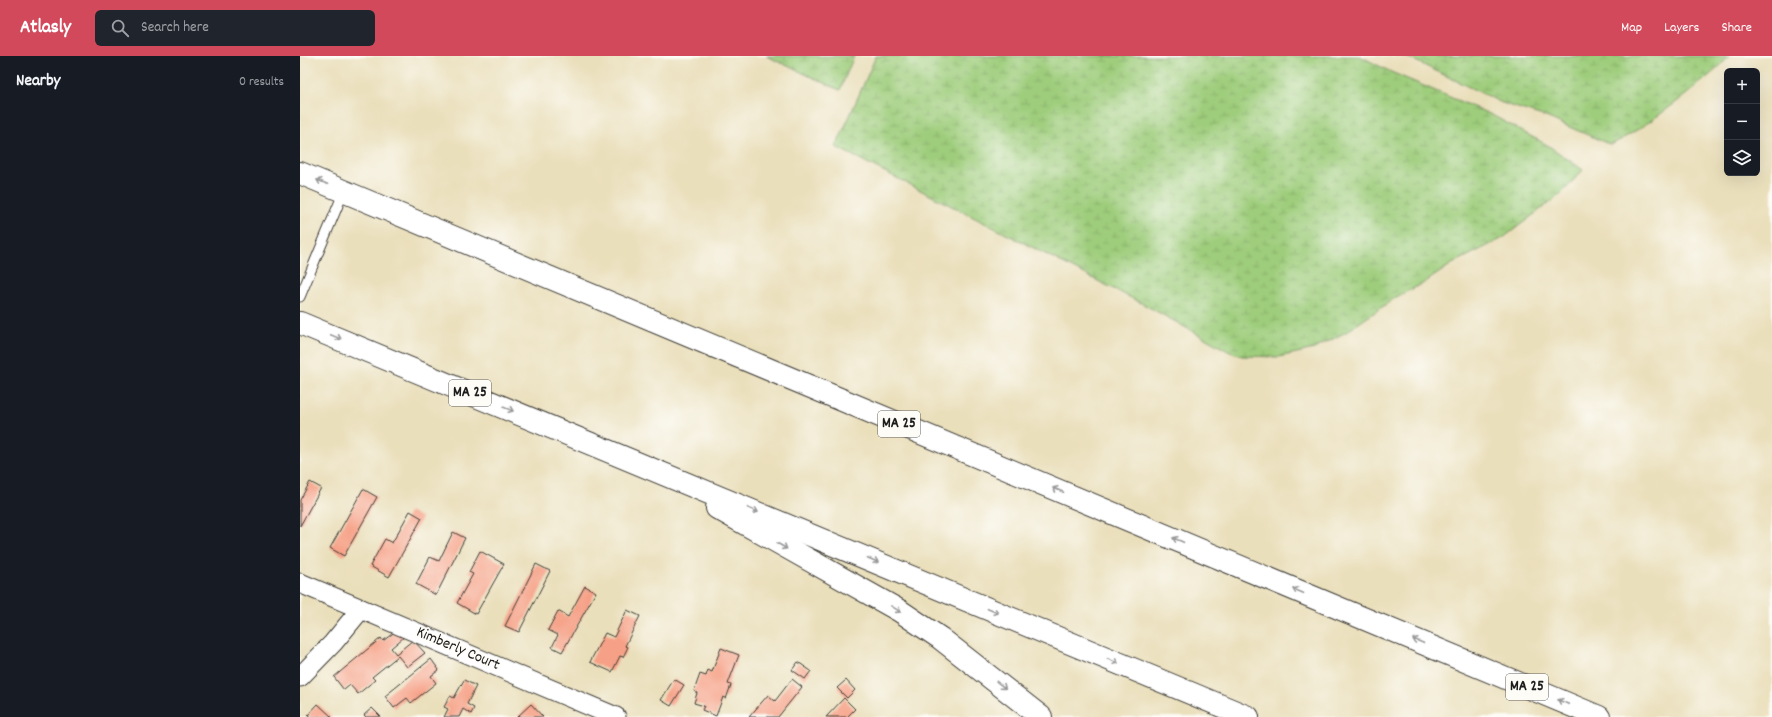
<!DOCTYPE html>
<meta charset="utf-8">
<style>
:root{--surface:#171b24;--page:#20242c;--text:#f1f3f6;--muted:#9ea1a6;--line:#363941;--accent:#d1495b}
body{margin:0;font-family:Dekko,sans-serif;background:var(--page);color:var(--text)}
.controls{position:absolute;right:12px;top:12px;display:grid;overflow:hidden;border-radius:6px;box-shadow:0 4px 16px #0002}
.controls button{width:36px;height:36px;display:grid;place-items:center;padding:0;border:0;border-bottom:1px solid var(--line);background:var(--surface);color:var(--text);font:20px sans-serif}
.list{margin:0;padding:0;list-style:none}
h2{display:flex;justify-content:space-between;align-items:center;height:52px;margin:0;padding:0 16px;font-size:17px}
h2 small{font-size:13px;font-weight:400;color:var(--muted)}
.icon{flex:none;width:22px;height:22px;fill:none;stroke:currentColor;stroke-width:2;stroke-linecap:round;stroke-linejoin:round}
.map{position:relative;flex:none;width:1472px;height:661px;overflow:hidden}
header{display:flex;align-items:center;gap:24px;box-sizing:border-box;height:56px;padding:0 20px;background:var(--accent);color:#fff}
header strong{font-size:19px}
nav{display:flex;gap:22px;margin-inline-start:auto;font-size:14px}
.search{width:280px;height:36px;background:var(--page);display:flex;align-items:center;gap:10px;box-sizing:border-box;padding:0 14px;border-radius:6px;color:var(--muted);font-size:15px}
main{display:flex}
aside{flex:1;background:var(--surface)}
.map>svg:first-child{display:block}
</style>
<header>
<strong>Atlasly</strong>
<div class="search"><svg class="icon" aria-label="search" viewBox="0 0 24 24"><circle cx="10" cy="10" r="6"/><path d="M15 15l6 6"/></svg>Search here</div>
<nav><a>Map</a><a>Layers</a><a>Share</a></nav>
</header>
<main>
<aside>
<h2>Nearby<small>0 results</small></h2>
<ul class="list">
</ul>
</aside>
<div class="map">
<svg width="1472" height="661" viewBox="0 0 1472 661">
<defs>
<pattern id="wetland-marsh" width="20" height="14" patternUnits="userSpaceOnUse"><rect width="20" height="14" fill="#9ecd7b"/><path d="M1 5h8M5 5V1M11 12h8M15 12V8" fill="none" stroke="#88af6a"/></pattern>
</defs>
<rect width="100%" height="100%" fill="#fdfcf7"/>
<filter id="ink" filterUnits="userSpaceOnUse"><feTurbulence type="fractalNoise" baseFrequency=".025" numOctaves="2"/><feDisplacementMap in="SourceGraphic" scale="8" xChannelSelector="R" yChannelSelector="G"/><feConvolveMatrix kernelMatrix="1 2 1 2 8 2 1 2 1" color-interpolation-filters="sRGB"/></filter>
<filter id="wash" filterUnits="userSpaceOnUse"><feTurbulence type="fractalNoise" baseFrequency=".012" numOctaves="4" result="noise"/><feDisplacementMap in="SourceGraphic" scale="16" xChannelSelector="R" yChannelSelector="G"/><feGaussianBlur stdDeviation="0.9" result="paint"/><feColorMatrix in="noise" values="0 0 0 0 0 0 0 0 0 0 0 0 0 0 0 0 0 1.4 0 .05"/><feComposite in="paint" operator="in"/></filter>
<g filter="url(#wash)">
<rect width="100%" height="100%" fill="#eadfbb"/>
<g fill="url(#wetland-marsh)" stroke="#5d744c">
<path d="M466 0H554L540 34Z"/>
<path d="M576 0H1060L1091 16 1192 59 1249 90 1283 114 1262 137 1203 182 1152 208 1124 227 1098 240 1046 276 1014 293 979 301 942 300 930 296 845 249 536 91Z"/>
<path d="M1105 0H1430C1419 12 1406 22 1393 33 1367 54 1341 73 1311 89L1246 61 1202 47Z"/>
</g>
<g id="blocks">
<g fill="#f6a187">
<path d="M10 426 21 432 0 470V444Z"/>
<path d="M63 433 77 441 44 500 30 492Z"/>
<path d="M110 455 122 462 89 521 70 510 85 483 92 487Z"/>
<path d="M153 476 165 482 136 539 116 528 130 501 139 505Z"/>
<path d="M180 495 204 508 176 558 157 547 173 518 169 516Z"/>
<path d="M236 508 250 515 219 576 205 570Z"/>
<path d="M285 530 296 536 262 596 252 591 258 579 248 574 258 555 268 561Z"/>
<path d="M327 554 340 560 325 590 328 591 323 601 320 600 312 616 290 606 305 577 314 581Z"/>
<path d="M97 574 104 581 91 592 96 598 113 584 125 597 107 611 98 600 72 621 75 624 58 638 50 629 44 634 34 621 81 582 83 585Z"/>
<path d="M421 592 439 599 428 628 431 629 426 643 423 641 416 660 402 654 404 650 394 647 397 637 394 635 400 618 406 620 408 614 412 616Z"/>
<path d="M131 603 139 614 131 620 136 627 111 647 107 642 94 652 85 640Z"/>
<path d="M498 606 511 615 505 623 492 614Z"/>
<path d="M374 623 384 629 371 650 361 644Z"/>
<path d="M492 623 502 631 478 661H449L468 639 475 645Z"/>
<path d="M164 624 176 630 167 648 174 652 171 658 163 653 159 661H144L148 653 144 651 150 640 154 642Z"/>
<path d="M546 624 555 634 547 642 537 632Z"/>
<path d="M544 642 555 653 547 661H526Z"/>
<path d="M18 648 32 661H11L8 659Z"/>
<path d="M231 648 243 661H217Z"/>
<path d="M72 652 81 661H66L64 659Z"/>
</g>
</g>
</g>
<g filter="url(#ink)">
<use href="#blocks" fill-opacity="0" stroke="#3b3934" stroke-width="1"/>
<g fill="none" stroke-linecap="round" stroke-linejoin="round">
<defs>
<path id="lane" d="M0 241 44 135"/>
<g id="street">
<path d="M0 527 316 661"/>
<path d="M0 621 33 587 61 553"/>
</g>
<g id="highway">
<path d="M0 117 1299 661"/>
<path d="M0 267 948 661"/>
<path d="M417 452 600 555 640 582 741 661"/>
</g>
</defs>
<use href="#lane" stroke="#3b3934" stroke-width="11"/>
<use href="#street" stroke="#3b3934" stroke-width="21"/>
<use href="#highway" stroke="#3b3934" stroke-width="24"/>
<use href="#lane" stroke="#fff" stroke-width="9"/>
<use href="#street" stroke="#fff" stroke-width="19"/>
<use href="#highway" stroke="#fff" stroke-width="22"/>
</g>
<defs><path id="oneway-shaft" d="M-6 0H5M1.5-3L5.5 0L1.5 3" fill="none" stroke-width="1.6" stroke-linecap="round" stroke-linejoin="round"/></defs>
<g stroke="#999">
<use href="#oneway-shaft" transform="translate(22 126) rotate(-157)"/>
<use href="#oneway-shaft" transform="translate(36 281) rotate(22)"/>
<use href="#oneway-shaft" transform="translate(208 353) rotate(22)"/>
<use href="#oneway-shaft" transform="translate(758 434) rotate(-157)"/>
<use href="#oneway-shaft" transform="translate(453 454) rotate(23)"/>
<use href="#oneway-shaft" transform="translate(878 484) rotate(-157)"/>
<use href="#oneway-shaft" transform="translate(482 490) rotate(30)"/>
<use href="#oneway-shaft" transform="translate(573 504) rotate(23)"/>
<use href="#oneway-shaft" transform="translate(998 535) rotate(-157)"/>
<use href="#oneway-shaft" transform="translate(596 553) rotate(31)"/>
<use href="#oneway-shaft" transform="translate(693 555) rotate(23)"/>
<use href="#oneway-shaft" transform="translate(1118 585) rotate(-157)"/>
<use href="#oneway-shaft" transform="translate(813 605) rotate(23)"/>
<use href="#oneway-shaft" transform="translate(701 629) rotate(38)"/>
<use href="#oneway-shaft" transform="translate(1263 646) rotate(-157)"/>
</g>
</g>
<g text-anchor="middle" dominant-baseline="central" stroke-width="3" stroke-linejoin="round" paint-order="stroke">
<g fill="#fdfcf7" stroke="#605f5e" stroke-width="1">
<rect x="149" y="324" width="42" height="26" rx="3"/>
<rect x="578" y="355" width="42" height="26" rx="3"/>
<rect x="1206" y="618" width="42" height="26" rx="3"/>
</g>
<g font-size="15" font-weight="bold" fill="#1c1c1c">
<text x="170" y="337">MA 25</text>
<text x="599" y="368">MA 25</text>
<text x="1227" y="631">MA 25</text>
</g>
<g font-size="16" fill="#1c1c1c" stroke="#fdfcf7">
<text transform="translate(158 593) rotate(23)">Kimberly Court</text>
</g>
</g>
</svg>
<div class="controls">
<button>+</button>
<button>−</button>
<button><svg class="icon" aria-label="layers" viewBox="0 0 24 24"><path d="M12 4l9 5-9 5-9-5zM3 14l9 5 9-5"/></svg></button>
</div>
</div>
</main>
